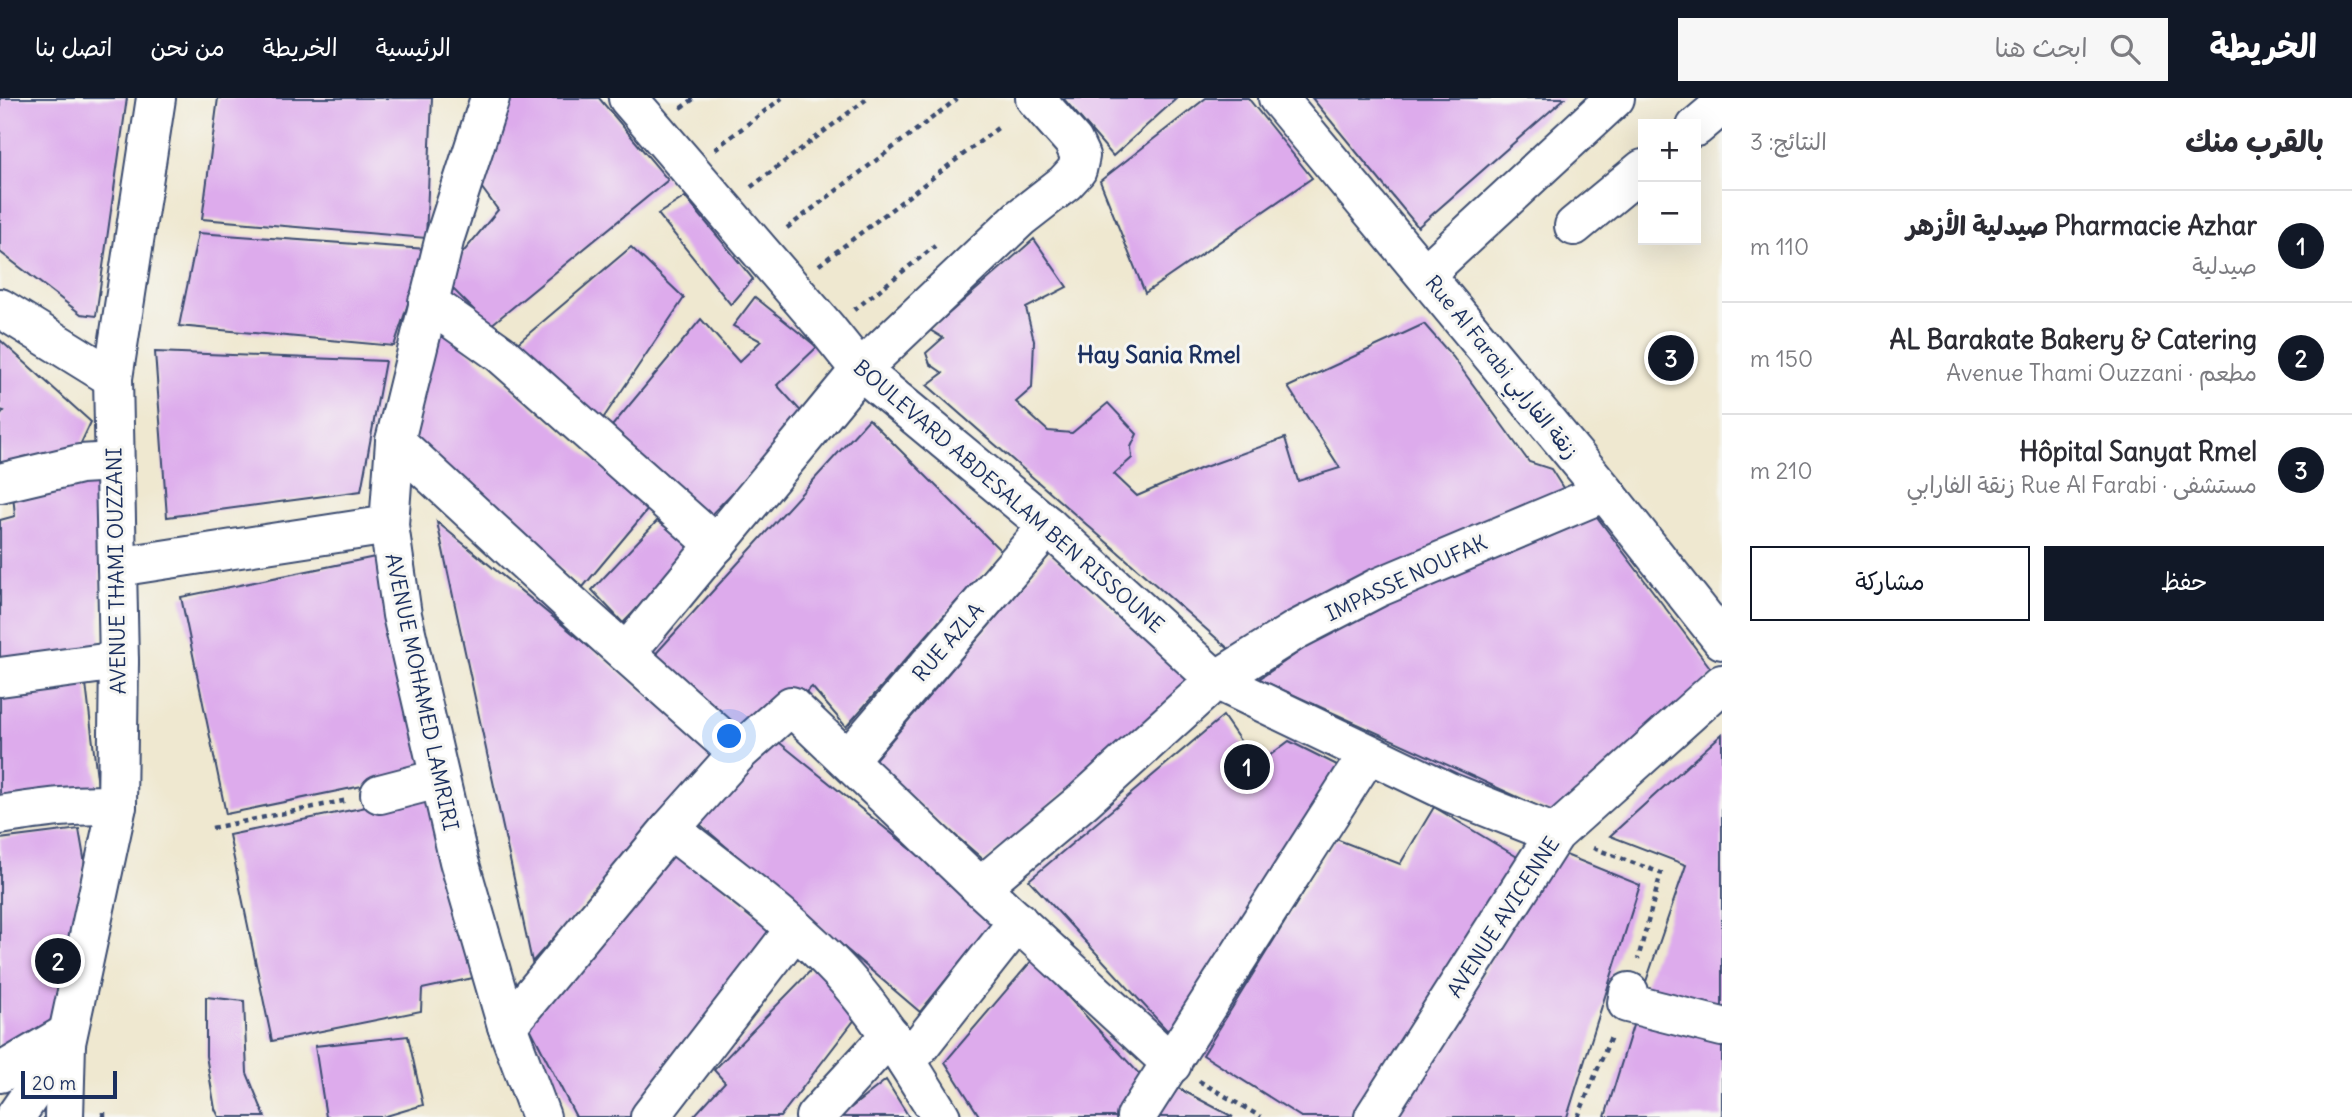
<!DOCTYPE html>
<html lang="ar">
<meta charset="utf-8">
<style>
:root{--surface:#fff;--page:#f7f7f7;--text:#2b2b33;--muted:#7c7c81;--line:#e1e1e2;--accent:#111827}
body{margin:0;font-family:Delius,"Playpen Sans Arabic",sans-serif;background:var(--page);color:var(--text);direction:rtl}
.controls{position:absolute;right:21px;top:21px;display:grid;overflow:hidden;border-radius:0px;box-shadow:0 7px 28px #0002}
.controls button{width:63px;height:63px;display:grid;place-items:center;padding:0;border:0;border-bottom:2px solid var(--line);background:var(--surface);color:var(--text);font:35px sans-serif}
.scale{position:absolute;left:21px;bottom:18px;width:96px;box-sizing:border-box;padding-left:7px;border:4px solid #1b2f5e;border-top:0;font-size:19px;line-height:24px;white-space:nowrap;color:#1b2f5e;-webkit-text-stroke:5px #f6f6f2;paint-order:stroke}
.you{position:absolute;left:730px;top:639px;width:24px;height:24px;margin:-18px;border:5px solid #fff;border-radius:50%;background:#1a73e8;box-shadow:0 0 0 10px #1a73e833}
.badge{display:grid;place-items:center;width:46px;height:46px;border-radius:50%;background:var(--accent);color:#fff;font-size:23px;font-weight:700}
.pin{position:absolute;translate:-50% -50%;border:4px solid #fff;box-shadow:0 2px 7px #0006}
.list{margin:0;padding:0;list-style:none}
h2{display:flex;justify-content:space-between;align-items:center;height:91px;margin:0;padding:0 28px;font-size:30px}
h2 small{font-size:23px;font-weight:400;color:var(--muted)}
.list li{display:grid;grid-template-columns:46px 1fr auto;gap:21px;align-items:center;box-sizing:border-box;height:112px;padding:0 28px;border-top:2px solid var(--line)}
.list b{display:block;font-size:26px;white-space:nowrap}
.list p{margin:0;font-size:23px;white-space:nowrap;color:var(--muted)}
.list em{font-size:23px;font-style:normal;color:var(--muted)}
.actions{display:flex;gap:14px;padding:21px 28px}
.actions a{flex:1;padding:16px 0;border:2px solid var(--accent);border-radius:0px;text-align:center;font-size:24px;color:var(--accent)}
.actions .main{background:var(--accent);color:#fff}
.icon{flex:none;width:38px;height:38px;fill:none;stroke:currentColor;stroke-width:2;stroke-linecap:round;stroke-linejoin:round}
.map{position:relative;flex:none;width:1722px;height:1019px;overflow:hidden;direction:ltr}
header{display:flex;align-items:center;gap:42px;box-sizing:border-box;height:98px;padding:0 35px;background:var(--accent);color:#fff}
header strong{font-size:33px}
nav{display:flex;gap:38px;margin-inline-start:auto;font-size:24px}
.search{width:490px;height:63px;background:var(--page);display:flex;align-items:center;gap:18px;box-sizing:border-box;padding:0 24px;border-radius:0px;color:var(--muted);font-size:26px}
main{display:flex}
aside{flex:1;background:var(--surface)}
.map>svg:first-child{display:block}
</style>
<header>
<strong>الخريطة</strong>
<div class="search"><svg class="icon" aria-label="search" viewBox="0 0 24 24"><circle cx="10" cy="10" r="6"/><path d="M15 15l6 6"/></svg>ابحث هنا</div>
<nav><a>الرئيسية</a><a>الخريطة</a><a>من نحن</a><a>اتصل بنا</a></nav>
</header>
<main>
<aside>
<h2>بالقرب منك<small>النتائج: 3</small></h2>
<ul class="list">
<li><span class="badge">1</span><div><b>Pharmacie Azhar صيدلية الأزهر</b><p>صيدلية</p></div><em>110 m</em></li>
<li><span class="badge">2</span><div><b>AL Barakate Bakery &amp; Catering</b><p>مطعم · Avenue Thami Ouzzani</p></div><em>150 m</em></li>
<li><span class="badge">3</span><div><b>Hôpital Sanyat Rmel</b><p>مستشفى · Rue Al Farabi زنقة الفارابي</p></div><em>210 m</em></li>
</ul>
<div class="actions"><a class="main">حفظ</a><a>مشاركة</a></div>
</aside>
<div class="map">
<svg width="1722" height="1019" viewBox="0 0 1722 1019">
<rect width="100%" height="100%" fill="#f6f6f2"/>
<filter id="ink" filterUnits="userSpaceOnUse"><feTurbulence type="fractalNoise" baseFrequency=".0143" numOctaves="2"/><feDisplacementMap in="SourceGraphic" scale="14" xChannelSelector="R" yChannelSelector="G"/><feConvolveMatrix kernelMatrix="1 2 1 2 8 2 1 2 1" color-interpolation-filters="sRGB"/></filter>
<filter id="wash" filterUnits="userSpaceOnUse"><feTurbulence type="fractalNoise" baseFrequency=".00686" numOctaves="4" result="noise"/><feDisplacementMap in="SourceGraphic" scale="28" xChannelSelector="R" yChannelSelector="G"/><feGaussianBlur stdDeviation="1.57" result="paint"/><feColorMatrix in="noise" values="0 0 0 0 0 0 0 0 0 0 0 0 0 0 0 0 0 1.4 0 .05"/><feComposite in="paint" operator="in"/></filter>
<g filter="url(#wash)">
<rect width="100%" height="100%" fill="#efe8d0"/>
<g id="blocks">
<g fill="#ddabec">
<path d="M0 0H127L96 218 81 216 0 154Z"/>
<path d="M218 0H432L426 140 202 121Z"/>
<path d="M504 0H599L668 82 490 228 442 180 498 112 479 86Z"/>
<path d="M1063 0H1177L1113 58Z"/>
<path d="M1206 0H1248L1312 80 1145 195 1100 83Z"/>
<path d="M1312 0H1565L1418 129Z"/>
<path d="M685 99 753 181 731 207 658 116Z"/>
<path d="M198 135 426 151 394 248 179 228Z"/>
<path d="M1034 141 1067 189 1026 210 1034 243 1032 290 1016 304 1048 333 1072 335 1108 305 1137 336 1131 349 1132 360 1114 376 1137 398 1202 370 1285 340 1298 383 1340 370 1288 289 1424 226 1453 259 1529 364 1551 371 1565 393 1230 552 927 287 943 275 930 266 926 255 943 240 930 232Z"/>
<path d="M631 149 684 200 596 331 514 248Z"/>
<path d="M755 199 817 249 777 287 806 319 701 427 612 328 701 221 739 264 761 243 733 228Z"/>
<path d="M435 225 649 410 583 489 414 345Z"/>
<path d="M0 242 91 324 75 358 0 372V318L4 313 0 312Z"/>
<path d="M155 254 385 263 361 393 167 419Z"/>
<path d="M869 321 1001 453 846 629 812 589 747 643 651 561Z"/>
<path d="M100 370V552L0 573V422L15 418 12 385Z"/>
<path d="M1594 415 1715 576 1555 716 1259 581 1344 523Z"/>
<path d="M657 423 696 449 623 525 592 492Z"/>
<path d="M437 424 720 656 532 864Z"/>
<path d="M1050 456 1192 583 985 763 872 665Z"/>
<path d="M380 458 425 675 226 716 181 499Z"/>
<path d="M85 577 99 697 0 707V586Z"/>
<path d="M1223 618 1257 667 1289 643 1349 673 1176 942 1029 782Z"/>
<path d="M1722 636V921L1640 901 1686 767 1610 738Z"/>
<path d="M770 637 996 820 920 914 689 717Z"/>
<path d="M435 695 473 880 422 891 421 913 272 943 229 737Z"/>
<path d="M1434 709 1524 763 1366 1019H1301L1203 957 1336 741 1400 766Z"/>
<path d="M79 731 85 766 51 933 0 959V741Z"/>
<path d="M669 742 784 839 640 1019H576L525 920Z"/>
<path d="M1556 753 1640 787 1567 1019H1397Z"/>
<path d="M1033 861 1144 981 1120 1019H980L945 964Z"/>
<path d="M818 865 859 916 780 1019H693L725 984 714 972Z"/>
<path d="M206 899 244 903 247 975 265 1019H219L215 1011 206 958Z"/>
<path d="M1635 921 1722 942V1019H1605Z"/>
<path d="M408 938 423 1007 383 1019H326L315 948Z"/>
<path d="M886 982 909 1019H839Z"/>
<path d="M1178 990 1233 1019H1158Z"/>
</g>
</g>
</g>
<g filter="url(#ink)">
<use href="#blocks" fill-opacity="0" stroke="#3b4b6f" stroke-width="2"/>
<g fill="none" stroke-linecap="round" stroke-linejoin="round">
<defs>
<g id="minor">
<path d="M490 0 445 139 395 343 389 427 402 517 459 763 507 928 541 1019"/>
<path d="M628 0 828 232 860 272 1048 428 1216 582 1449 694 1555 736"/>
<path d="M1278 0 1605 394 1722 542"/>
<path d="M1696 29 1722 7"/>
<path d="M1574 128 1643 71"/>
<path d="M1425 176 1615 0"/>
<path d="M428 204 501 256 716 447"/>
<path d="M0 210 113 280"/>
<path d="M395 343 582 516 738 655"/>
<path d="M0 385 80 366 114 364"/>
<path d="M117 469 389 427"/>
<path d="M626 555 860 272 1020 120 1065 85 1077 72 1080 58 1073 43 1035 0"/>
<path d="M0 579 119 563"/>
<path d="M848 661 1048 428"/>
<path d="M380 696 438 681"/>
<path d="M0 717C39 711 78 705 117 708"/>
<path d="M670 731C728 777 791 821 841 875 881 919 910 969 941 1019"/>
<path d="M980 789 1083 703 1216 582 1296 532 1377 490 1605 394"/>
<path d="M1629 894 1627 905 1722 929"/>
<path d="M507 928 670 731 738 655 791 608 980 789 1172 966"/>
<path d="M907 964 1018 823"/>
<path d="M0 975 65 937"/>
<path d="M15 1019 66 945"/>
<path d="M64 1019 66 945 117 708 119 563 113 280 156 0"/>
<path d="M650 1019 795 831"/>
<path d="M815 1019 890 937"/>
<path d="M1136 1019 1368 656"/>
<path d="M1374 1019 1555 736 1722 586"/>
</g>
</defs>
<use href="#minor" stroke="#3b4b6f" stroke-width="42"/>
<g stroke="#3b4b6f" stroke-width="4.5" stroke-dasharray="5 5" stroke-linecap="butt">
<path d="M681 10 695 0"/>
<path d="M715 51 782 0"/>
<path d="M751 89 868 0"/>
<path d="M787 130 957 1"/>
<path d="M819 167 999 29"/>
<path d="M854 212 935 148"/>
<path d="M212 730 348 702"/>
<path d="M1593 750 1661 775 1638 861"/>
<path d="M1199 983 1261 1019"/>
<path d="M104 1019V1009"/>
<path d="M1578 1019 1612 936"/>
</g>
<use href="#minor" stroke="#fff" stroke-width="38"/>
</g>
</g>
<g text-anchor="middle" dominant-baseline="central" stroke-width="6" stroke-linejoin="round" paint-order="stroke">
<g font-size="21" fill="#1b2f5e" stroke="#f6f6f2">
<text transform="translate(1502 269) rotate(51)">Rue Al Farabi زنقة الفارابي</text>
<text transform="translate(1009 398) rotate(41)">BOULEVARD ABDESALAM BEN RISSOUNE</text>
<text transform="translate(116 473) rotate(-91)">AVENUE THAMI OUZZANI</text>
<text transform="translate(1406 480) rotate(-25)">IMPASSE NOUFAK</text>
<text transform="translate(948 544) rotate(-49)">RUE AZLA</text>
<text transform="translate(422 594) rotate(78)">AVENUE MOHAMED LAMRIRI</text>
<text transform="translate(1503 819) rotate(-57)">AVENUE AVICENNE</text>
</g>
<g font-size="23" font-weight="bold" fill="#1b2f5e" stroke="#f6f6f2">
<text x="1159" y="256">Hay Sania Rmel</text>
</g>
</g>
</svg>
<div class="controls">
<button>+</button>
<button>−</button>
</div>
<div class="scale">20 m</div>
<div class="you"></div>
<div class="pin badge" style="left:1247px;top:669px">1</div>
<div class="pin badge" style="left:58px;top:863px">2</div>
<div class="pin badge" style="left:1671px;top:260px">3</div>
</div>
</main>
